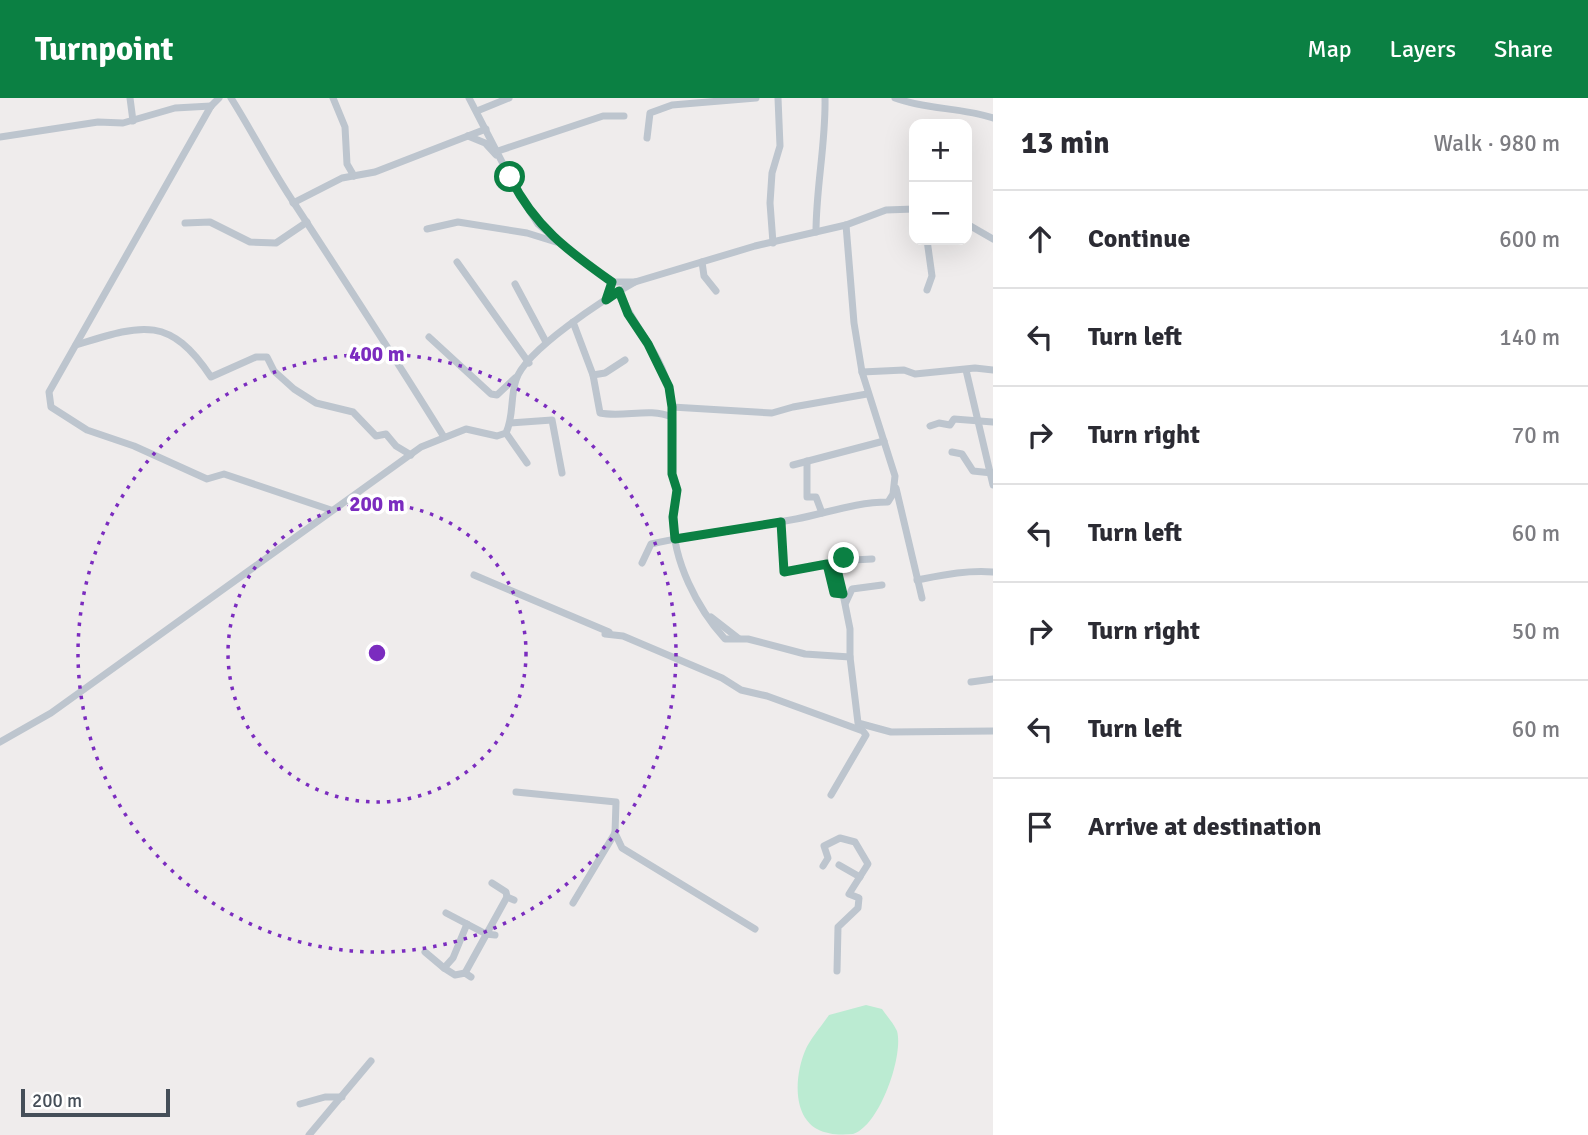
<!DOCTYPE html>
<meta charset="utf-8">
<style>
:root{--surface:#fff;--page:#f2f2f3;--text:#2b2b33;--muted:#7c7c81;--line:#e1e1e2;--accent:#0b8043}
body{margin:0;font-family:Signika,sans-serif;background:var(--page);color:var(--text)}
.controls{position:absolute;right:21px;top:21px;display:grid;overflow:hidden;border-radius:14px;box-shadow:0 7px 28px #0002}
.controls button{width:63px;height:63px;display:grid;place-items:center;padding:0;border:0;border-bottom:2px solid var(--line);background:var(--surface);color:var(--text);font:35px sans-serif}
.scale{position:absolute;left:21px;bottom:18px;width:149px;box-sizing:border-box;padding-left:7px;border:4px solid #454e58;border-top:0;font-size:19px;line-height:24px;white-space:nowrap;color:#454e58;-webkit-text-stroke:5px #fff;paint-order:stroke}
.stop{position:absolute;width:21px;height:21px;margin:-16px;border:5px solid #0b8043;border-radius:50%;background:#fff}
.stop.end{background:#0b8043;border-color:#fff;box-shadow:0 2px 7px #0008}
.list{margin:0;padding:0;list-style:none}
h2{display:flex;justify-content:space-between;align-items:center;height:91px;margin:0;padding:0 28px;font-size:30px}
h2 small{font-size:23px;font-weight:400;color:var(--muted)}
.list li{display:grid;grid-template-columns:46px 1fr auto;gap:21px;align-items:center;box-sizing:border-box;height:98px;padding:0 28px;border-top:2px solid var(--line)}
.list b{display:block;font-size:26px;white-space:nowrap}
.list em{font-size:23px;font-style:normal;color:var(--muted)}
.icon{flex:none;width:38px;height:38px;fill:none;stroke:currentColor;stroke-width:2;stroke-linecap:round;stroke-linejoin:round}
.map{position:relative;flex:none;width:993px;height:1037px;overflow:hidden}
header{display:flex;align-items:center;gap:42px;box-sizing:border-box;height:98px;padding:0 35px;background:var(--accent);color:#fff}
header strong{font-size:33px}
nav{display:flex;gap:38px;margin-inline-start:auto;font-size:24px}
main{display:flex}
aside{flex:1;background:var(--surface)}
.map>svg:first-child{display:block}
</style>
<header>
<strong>Turnpoint</strong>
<nav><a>Map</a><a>Layers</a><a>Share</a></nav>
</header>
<main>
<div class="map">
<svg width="993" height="1037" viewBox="0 0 993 1037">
<rect width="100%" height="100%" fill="#efecec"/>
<path fill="#bbebd2" d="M866 907 882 911C886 917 894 926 897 933 904 958 879 1029 853 1036 841 1037 828 1037 817 1031 792 1017 795 977 805 953 810 941 821 929 829 917Z"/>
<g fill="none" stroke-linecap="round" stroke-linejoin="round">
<g stroke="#bdc5ce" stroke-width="7">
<path d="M130 0 133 23"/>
<path d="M219 0 211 8 49 294 51 309 87 332 134 348 207 381 224 376 331 412"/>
<path d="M231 0C253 35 271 71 294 105 345 183 395 260 444 339"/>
<path d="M333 0 345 29 347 66 354 78"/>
<path d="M469 0 517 93 538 126 577 159 612 184H635L755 148 846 127 886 112 914 111"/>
<path d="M895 0C927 12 960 9 993 20"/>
<path d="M477 13 509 0"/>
<path d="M468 38 485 45 496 57"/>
<path d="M0 39 98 24 123 25 175 10 211 8"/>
<path d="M647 40 650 15 672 7 756 0"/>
<path d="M498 53 603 18H624"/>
<path d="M293 105 342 80 375 74 486 31"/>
<path d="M185 125 210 124 250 144 276 145 307 124"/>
<path d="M967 126 993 141"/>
<path d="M427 131 458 124 527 135 556 144"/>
<path d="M816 134C816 89 826 45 825 0"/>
<path d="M773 145 770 105 772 75 780 48 778 0"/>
<path d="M457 164 529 265"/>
<path d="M702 164 704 178 716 193"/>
<path d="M515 186 546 244"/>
<path d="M927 192 932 178 927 142"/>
<path d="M619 193C632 228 662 255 669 293 675 319 672 346 672 373 672 380 676 386 676 393 677 402 673 411 673 420 673 463 697 510 725 541H748L805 556 850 559"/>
<path d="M573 224 593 277 600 315C624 320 649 309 672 319"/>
<path d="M429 239 491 296 497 297 515 280"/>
<path d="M76 247C141 227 169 216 211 279L256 259H267L274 273 294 291 316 305 353 314 376 338 386 336 396 348 411 357"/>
<path d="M966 272 993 387"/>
<path d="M862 274 904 272 915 276 975 270 993 272"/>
<path d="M593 277 605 275 625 262"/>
<path d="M672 309 772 315 793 309 867 296"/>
<path d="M510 325 552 322 562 375"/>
<path d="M930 328 939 325 950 327 954 321 993 324"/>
<path d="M506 335 527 365"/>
<path d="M952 354 962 356 973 373 992 375"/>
<path d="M807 363V399H816L822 415"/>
<path d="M793 367 884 343"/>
<path d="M896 390 922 500"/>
<path d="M781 423 784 474 827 466 834 495 843 496 850 531V559L858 625 891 634 993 633"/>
<path d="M642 465 651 446C699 435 748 430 796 421 827 415 856 404 888 404L893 396 895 378 862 274 854 225 846 127"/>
<path d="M474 477 609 534"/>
<path d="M917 482C943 477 966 472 993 474"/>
<path d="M843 496 835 463 872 461"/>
<path d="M846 504 852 491 882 487"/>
<path d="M711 519 738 540"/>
<path d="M605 536 623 538 722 580 741 592 767 598 863 633 866 637 831 697"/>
<path d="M971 584 993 581"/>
<path d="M0 644 51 615 421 349 466 331 497 338 506 335C514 318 510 300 516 282 525 252 606 200 635 184"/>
<path d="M516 694 616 704 615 735 573 805"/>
<path d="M615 735 622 750 755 831"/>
<path d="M839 767 860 779"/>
<path d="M823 768 828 760 824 748 840 740 855 744 868 766 849 796 859 800 858 810 838 829 837 873"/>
<path d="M492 785 506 794 507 799"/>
<path d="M446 815 486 836 495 837"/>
<path d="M425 854 444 870 453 860 467 826"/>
<path d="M444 870 455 877 465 875 471 879"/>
<path d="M465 875 507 799 514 802"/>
<path d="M300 1006 325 999H342"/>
<path d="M309 1037 371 963"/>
</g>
</g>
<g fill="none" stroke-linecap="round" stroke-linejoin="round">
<path stroke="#0b8043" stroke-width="9" d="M510 79C534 128 568 153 612 184L606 202 619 193 628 216 648 246 669 289 672 309V376L677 392 673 419 675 441 781 424 784 474 827 466 834 495 843 496 835 463 844 460"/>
</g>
<g fill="none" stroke="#7b2cbf" stroke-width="3.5" stroke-dasharray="3.5 7">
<circle cx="377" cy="555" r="149"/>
<circle cx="377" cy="555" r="299"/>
</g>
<circle cx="377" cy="555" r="10" fill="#7b2cbf" stroke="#fff" stroke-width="3.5"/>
<g font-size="21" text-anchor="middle" font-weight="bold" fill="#7b2cbf" stroke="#fff" stroke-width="7" stroke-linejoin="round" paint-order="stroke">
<text x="377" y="263">400 m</text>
<text x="377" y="413">200 m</text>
</g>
</svg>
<div class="controls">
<button>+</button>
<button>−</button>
</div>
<div class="scale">200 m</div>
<div class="stop" style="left:510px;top:79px"></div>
<div class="stop end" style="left:844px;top:460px"></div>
</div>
<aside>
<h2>13 min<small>Walk · 980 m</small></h2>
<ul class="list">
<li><svg class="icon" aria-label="ahead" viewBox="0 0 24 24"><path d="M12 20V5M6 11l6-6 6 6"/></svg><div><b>Continue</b></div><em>600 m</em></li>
<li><svg class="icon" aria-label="left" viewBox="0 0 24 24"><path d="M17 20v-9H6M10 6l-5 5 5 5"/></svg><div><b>Turn left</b></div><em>140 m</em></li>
<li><svg class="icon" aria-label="right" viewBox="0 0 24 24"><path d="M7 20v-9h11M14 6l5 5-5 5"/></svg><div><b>Turn right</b></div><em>70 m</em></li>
<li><svg class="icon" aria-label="left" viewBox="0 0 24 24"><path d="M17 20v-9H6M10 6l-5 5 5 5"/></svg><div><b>Turn left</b></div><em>60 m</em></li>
<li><svg class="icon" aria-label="right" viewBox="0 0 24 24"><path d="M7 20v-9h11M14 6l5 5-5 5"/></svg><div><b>Turn right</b></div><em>50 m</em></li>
<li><svg class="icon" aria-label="left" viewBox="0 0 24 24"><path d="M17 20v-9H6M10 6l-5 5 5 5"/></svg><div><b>Turn left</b></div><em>60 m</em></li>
<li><svg class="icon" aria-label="arrive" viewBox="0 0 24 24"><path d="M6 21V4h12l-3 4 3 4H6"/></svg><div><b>Arrive at destination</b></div></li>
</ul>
</aside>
</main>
